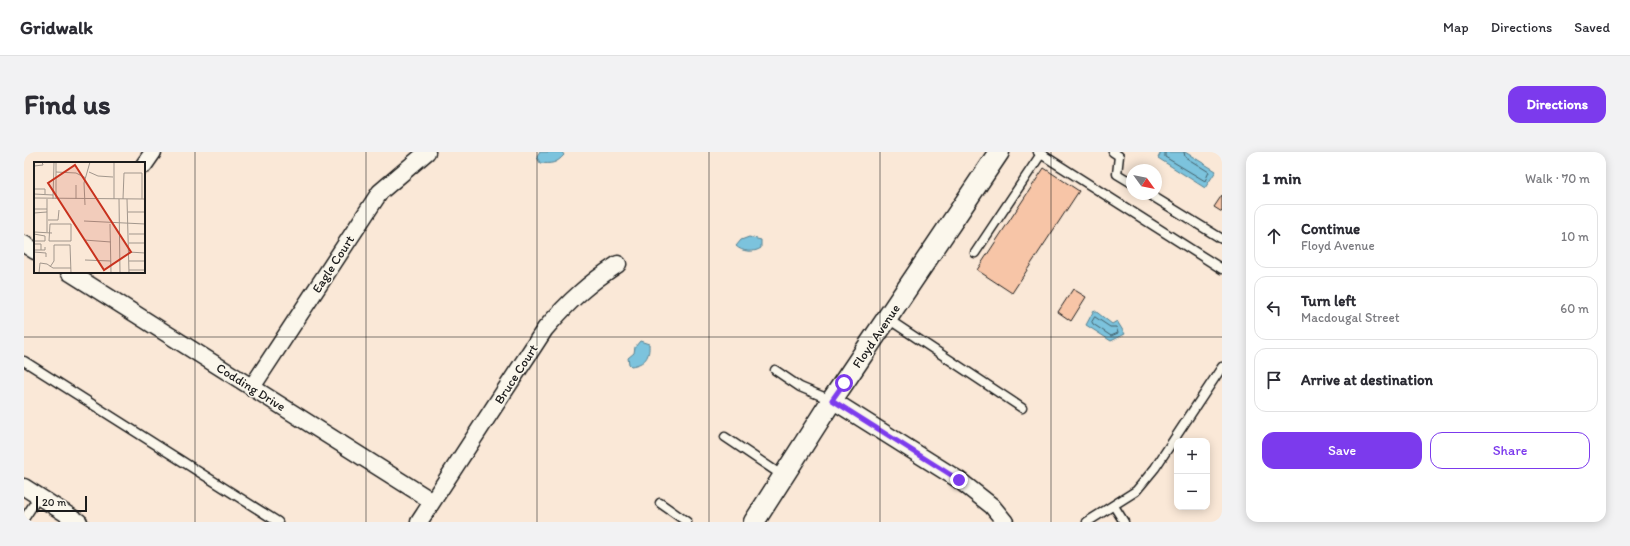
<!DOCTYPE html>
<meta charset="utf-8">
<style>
:root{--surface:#fff;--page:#f2f2f3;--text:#2b2b33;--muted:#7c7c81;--line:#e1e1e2;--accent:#7c3aed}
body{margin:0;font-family:Itim,sans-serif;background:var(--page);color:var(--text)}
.controls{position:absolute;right:12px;bottom:12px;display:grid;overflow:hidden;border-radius:8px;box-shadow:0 2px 10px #0003}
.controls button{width:36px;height:36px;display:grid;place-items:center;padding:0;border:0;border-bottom:1px solid var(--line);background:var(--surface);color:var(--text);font:20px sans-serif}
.compass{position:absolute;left:1102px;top:12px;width:36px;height:36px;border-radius:50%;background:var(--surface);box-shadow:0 2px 10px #0003;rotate:123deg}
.scale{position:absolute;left:12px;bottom:10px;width:51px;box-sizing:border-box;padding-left:4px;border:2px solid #1c1c1c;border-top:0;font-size:11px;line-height:14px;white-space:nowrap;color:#1c1c1c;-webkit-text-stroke:3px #fbf7ec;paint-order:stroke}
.stop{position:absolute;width:12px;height:12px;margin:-9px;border:3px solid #7c3aed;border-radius:50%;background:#fff}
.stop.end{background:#7c3aed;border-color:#fff;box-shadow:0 1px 4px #0008}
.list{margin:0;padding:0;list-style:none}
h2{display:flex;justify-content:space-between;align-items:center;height:52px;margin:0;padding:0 16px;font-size:17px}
h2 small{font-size:13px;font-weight:400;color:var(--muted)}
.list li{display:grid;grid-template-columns:26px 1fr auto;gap:12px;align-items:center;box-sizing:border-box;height:64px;margin:0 8px 8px;padding:0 8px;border:1px solid var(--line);border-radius:12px}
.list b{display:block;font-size:15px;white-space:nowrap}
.list p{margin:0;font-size:13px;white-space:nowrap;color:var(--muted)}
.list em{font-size:13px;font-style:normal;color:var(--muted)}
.actions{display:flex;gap:8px;padding:12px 16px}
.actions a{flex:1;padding:9px 0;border:1px solid var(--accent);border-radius:12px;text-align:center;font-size:14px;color:var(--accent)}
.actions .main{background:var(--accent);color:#fff}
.icon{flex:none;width:22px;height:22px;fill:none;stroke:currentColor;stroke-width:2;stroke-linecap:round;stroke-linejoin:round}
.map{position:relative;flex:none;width:1198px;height:370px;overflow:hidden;border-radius:12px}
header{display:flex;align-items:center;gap:24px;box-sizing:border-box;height:56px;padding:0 20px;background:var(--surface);border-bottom:1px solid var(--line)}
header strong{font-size:19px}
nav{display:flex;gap:22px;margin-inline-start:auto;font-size:14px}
.intro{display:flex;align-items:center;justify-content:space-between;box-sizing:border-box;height:96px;padding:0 24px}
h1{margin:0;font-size:28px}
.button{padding:10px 18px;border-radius:12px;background:var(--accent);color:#fff;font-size:14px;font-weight:700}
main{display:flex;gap:24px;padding:0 24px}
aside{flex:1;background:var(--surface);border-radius:12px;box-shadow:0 2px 10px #0003}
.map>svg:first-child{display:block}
</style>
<header>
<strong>Gridwalk</strong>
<nav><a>Map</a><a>Directions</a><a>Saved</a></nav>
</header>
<div class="intro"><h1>Find us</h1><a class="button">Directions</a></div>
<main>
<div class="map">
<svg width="1198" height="370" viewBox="0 0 1198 370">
<rect width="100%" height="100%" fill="#fae8d7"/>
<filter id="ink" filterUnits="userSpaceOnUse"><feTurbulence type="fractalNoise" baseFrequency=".025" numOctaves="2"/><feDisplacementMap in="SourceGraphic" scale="8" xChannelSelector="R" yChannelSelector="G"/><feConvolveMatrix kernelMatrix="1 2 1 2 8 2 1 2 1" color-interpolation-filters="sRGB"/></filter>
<g filter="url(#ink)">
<g fill="#7cc3dd" stroke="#568090">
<path d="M516 0H538L540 3C532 12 527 12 516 11L513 5Z"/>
<path d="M1137 0H1161L1192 19 1181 36 1134 6Z"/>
<path d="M725 85 737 88V96C730 101 718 100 712 94L717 88Z"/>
<path d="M1070 158 1088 172 1093 169 1101 182 1087 189 1062 173Z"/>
<path d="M616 189 625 192C626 205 621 212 607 214L605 212 604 206 610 201 611 195Z"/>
</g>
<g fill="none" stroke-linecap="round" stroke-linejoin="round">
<g stroke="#425f69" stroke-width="1">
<path d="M1141 0V5L1181 29 1185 20 1161 5 1160 0"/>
<path d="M1071 165 1086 175H1092L1094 181 1087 184 1069 172 1068 170Z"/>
</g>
</g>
<g fill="#f7c5a7" stroke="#1c1c1c">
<path d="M1020 16 1055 39 988 141 953 118Z"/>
<path d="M1198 43V60L1190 55Z"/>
<path d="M1049 137 1062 145 1047 169 1034 160Z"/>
</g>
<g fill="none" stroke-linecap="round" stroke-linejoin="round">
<defs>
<g id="service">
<path d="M1014 0 1198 117"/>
<path d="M1089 0 1095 4 1093 22 1108 31"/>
<path d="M1125 42 1198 87"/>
<path d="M951 101 1017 2"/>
<path d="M864 167 998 256"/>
<path d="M0 209 254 370"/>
<path d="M751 218 776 235 807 248"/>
<path d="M701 285 759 324"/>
<path d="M636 351 663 370"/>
<path d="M1090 354 1100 370"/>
<path d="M0 367 15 344"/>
<path d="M1063 370 1112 339 1131 316 1198 215"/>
</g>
<g id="minor">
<path d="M120 13 129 0"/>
<path d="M0 92 11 99"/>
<path d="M45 120 408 349"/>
<path d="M228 235 356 40 403 0"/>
<path d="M808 248 935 328 968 354 981 370"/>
<path d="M0 335 55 370"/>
<path d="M395 370 521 177C545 149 564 132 594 112"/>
</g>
<path id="tertiary" d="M730 370 808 248 975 0"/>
</defs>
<use href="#service" stroke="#1c1c1c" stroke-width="11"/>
<use href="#minor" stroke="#1c1c1c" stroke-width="19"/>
<use href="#tertiary" stroke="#1c1c1c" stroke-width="23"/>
<use href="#service" stroke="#fbf7ec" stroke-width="8"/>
<use href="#minor" stroke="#fbf7ec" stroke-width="16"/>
<use href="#tertiary" stroke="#fbf7ec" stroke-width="20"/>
</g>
</g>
<g fill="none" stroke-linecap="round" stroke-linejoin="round" filter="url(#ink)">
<path stroke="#7c3aed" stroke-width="5" d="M820 231 808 248 935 328"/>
</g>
<path fill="none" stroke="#1c1c1c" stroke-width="1" stroke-opacity="0.55" d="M171 0V370M342 0V370M513 0V370M685 0V370M856 0V370M1027 0V370M0 185H1198"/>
<g text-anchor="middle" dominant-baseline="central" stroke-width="3" stroke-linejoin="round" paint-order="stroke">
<g font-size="13" fill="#1c1c1c" stroke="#fbf7ec">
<text transform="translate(309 112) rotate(-57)">Eagle Court</text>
<text transform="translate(852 184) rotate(-56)">Floyd Avenue</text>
<text transform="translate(492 222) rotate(-57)">Bruce Court</text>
<text transform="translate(227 235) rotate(32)">Codding Drive</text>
</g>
</g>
<g transform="translate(10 10)">
<rect width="111" height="111" fill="#fae8d7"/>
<path fill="none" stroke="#a1968c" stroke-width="1" d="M22 0V37M80 0V37M0 4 9 3 8 0M22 10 42 11 52 16M55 10 64 14 79 15M0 27H11V32M0 32 19 33M0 36 111 37M13 37V70M19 37 20 0M42 37V23M85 37 86 111M89 37 90 11H108V37M93 37 95 111M51 43 50 21 56 0M0 47H13M94 50H111M0 51 13 50M14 58H24L25 48M50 59 111 62M16 62H37V79H15ZM76 62 77 111M0 70 18 71M0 72 11 74V79H0M95 72H111M50 78 77 80M95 81H111M0 82H7V88M0 88H11V85M0 90 12 91V95M95 90 111 91M51 98 77 99M95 99H111M16 105 20 99V83H36L37 111M95 108H111M5 111 6 101 13 102 19 106H37"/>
<path fill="#c8321e" fill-opacity="0.15" stroke="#c8321e" stroke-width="2" d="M41 3 97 90 70 108 14 21Z"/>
<rect width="111" height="111" fill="none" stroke="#1c1c1c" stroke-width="2"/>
</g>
</svg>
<div class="controls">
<button>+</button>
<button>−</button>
</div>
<svg class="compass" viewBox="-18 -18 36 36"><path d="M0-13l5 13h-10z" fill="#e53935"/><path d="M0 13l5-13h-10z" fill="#7c7c81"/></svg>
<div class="scale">20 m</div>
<div class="stop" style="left:820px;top:231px"></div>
<div class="stop end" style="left:935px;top:328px"></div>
</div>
<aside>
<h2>1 min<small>Walk · 70 m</small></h2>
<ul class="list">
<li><svg class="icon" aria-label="ahead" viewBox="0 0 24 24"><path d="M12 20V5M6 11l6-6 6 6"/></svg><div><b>Continue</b><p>Floyd Avenue</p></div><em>10 m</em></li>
<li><svg class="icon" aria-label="left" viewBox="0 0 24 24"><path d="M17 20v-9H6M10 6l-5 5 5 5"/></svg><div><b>Turn left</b><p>Macdougal Street</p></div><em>60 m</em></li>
<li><svg class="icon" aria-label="arrive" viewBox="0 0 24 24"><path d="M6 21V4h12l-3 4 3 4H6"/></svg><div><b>Arrive at destination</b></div></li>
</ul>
<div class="actions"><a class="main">Save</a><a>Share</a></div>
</aside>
</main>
